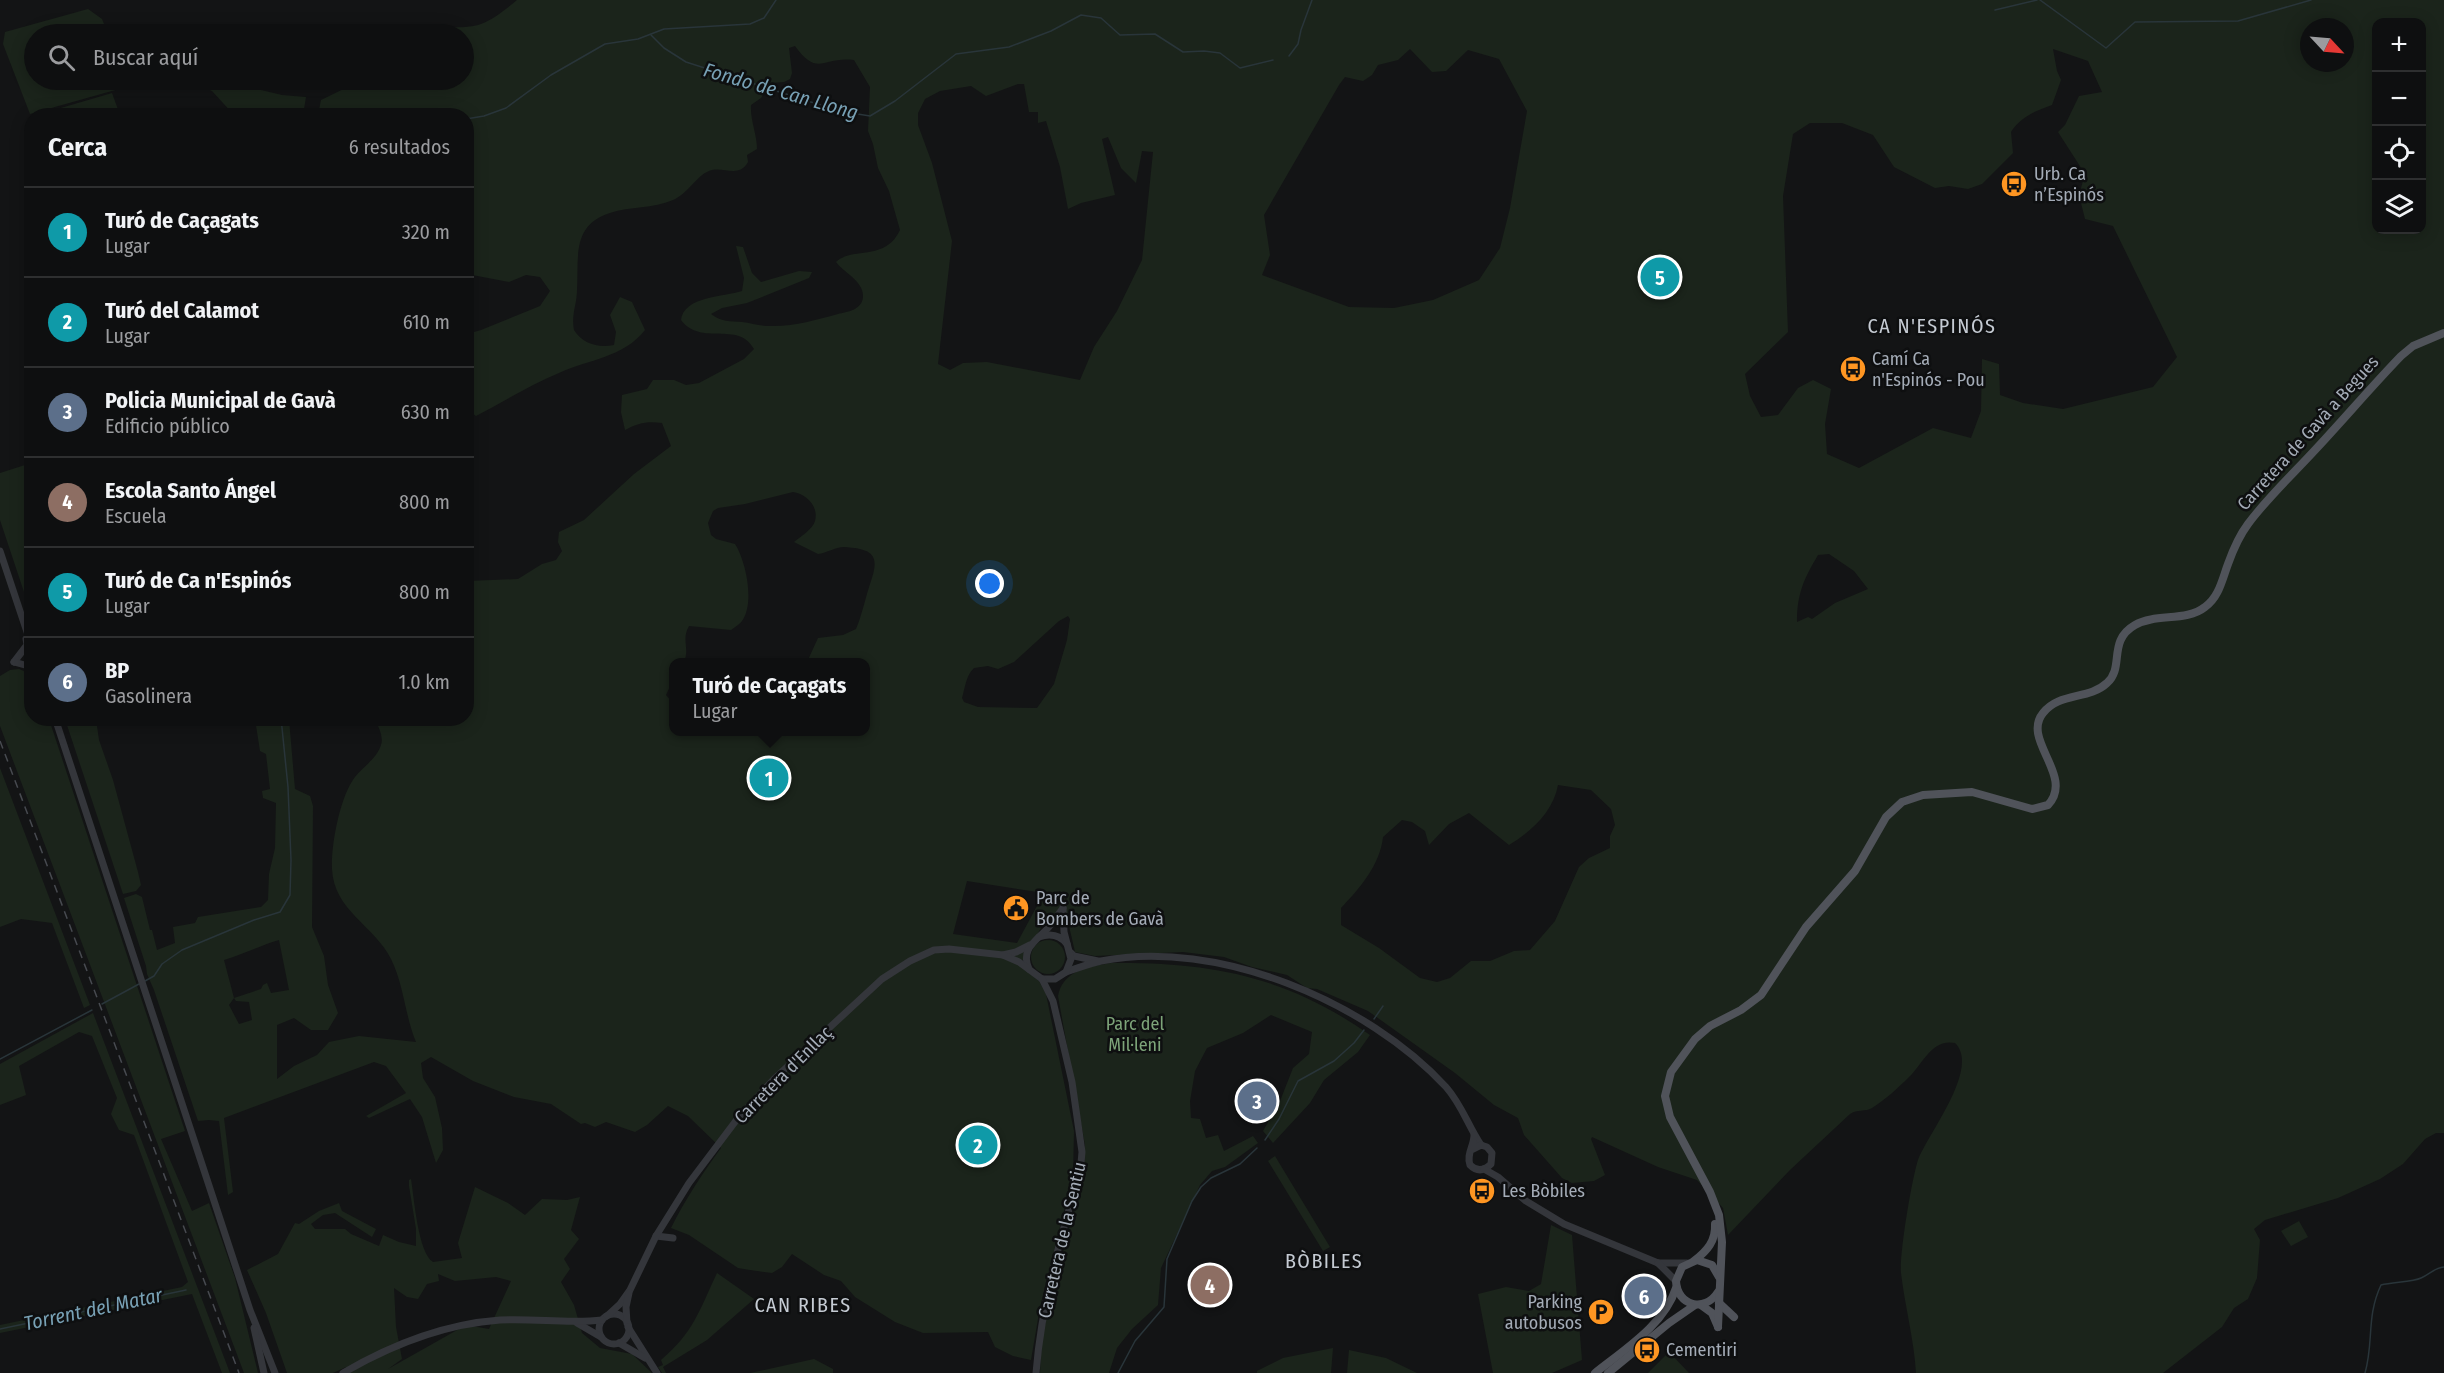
<!DOCTYPE html>
<html lang="es">
<meta charset="utf-8">
<style>
:root{--surface:#0e0f10;--page:#171819;--text:#f1f3f6;--muted:#9b9c9f;--line:#2e2f30;--accent:#ff9622}
body{margin:0;font-family:"Fira Sans Condensed",sans-serif;background:var(--page);color:var(--text)}
.controls{position:absolute;right:18px;top:18px;display:grid;overflow:hidden;border-radius:12px;box-shadow:0 3px 15px #0003}
.controls button{width:54px;height:54px;display:grid;place-items:center;padding:0;border:0;border-bottom:2px solid var(--line);background:var(--surface);color:var(--text);font:30px sans-serif}
.compass{position:absolute;left:2300px;top:18px;width:54px;height:54px;border-radius:50%;background:var(--surface);box-shadow:0 3px 15px #0003;rotate:116deg}
.you{position:absolute;left:990px;top:584px;width:21px;height:21px;margin:-15px;border:4px solid #fff;border-radius:50%;background:#1a73e8;box-shadow:0 0 0 9px #1a73e833}
.badge{display:grid;place-items:center;width:39px;height:39px;border-radius:50%;background:var(--accent);color:#fff;font-size:20px;font-weight:700}
.pin{position:absolute;translate:-50% -50%;border:3px solid #fff;box-shadow:0 2px 6px #0006}
.popup{position:absolute;left:669px;top:658px;width:201px;height:78px;box-sizing:border-box;display:grid;place-content:center;border-radius:12px;background:var(--surface);filter:drop-shadow(0 2px 4px #0005);font-size:20px;white-space:nowrap;color:var(--muted)}
.popup b{font-size:22px;color:var(--text)}
.popup::after{content:'';position:absolute;left:50%;top:100%;margin-left:-12px;border:12px solid transparent;border-top-color:var(--surface)}
.list{margin:0;padding:0;list-style:none}
h2{display:flex;justify-content:space-between;align-items:center;height:78px;margin:0;padding:0 24px;font-size:26px}
h2 small{font-size:20px;font-weight:400;color:var(--muted)}
.list li{display:grid;grid-template-columns:39px 1fr auto;gap:18px;align-items:center;box-sizing:border-box;height:90px;padding:0 24px;border-top:2px solid var(--line)}
.list b{display:block;font-size:22px;white-space:nowrap}
.list p{margin:0;font-size:20px;white-space:nowrap;color:var(--muted)}
.list em{font-size:20px;font-style:normal;color:var(--muted)}
.icon{flex:none;width:33px;height:33px;fill:none;stroke:currentColor;stroke-width:2;stroke-linecap:round;stroke-linejoin:round}
.map{position:relative;flex:none;width:2444px;height:1373px;overflow:hidden}
.search{position:absolute;background:var(--surface);box-shadow:0 3px 15px #0003;left:24px;top:24px;width:450px;height:66px;display:flex;align-items:center;gap:15px;box-sizing:border-box;padding:0 21px;border-radius:33px;color:var(--muted);font-size:22px}
.panel{position:absolute;background:var(--surface);box-shadow:0 3px 15px #0003;left:24px;top:108px;width:450px;height:618px;border-radius:24px}
.map>svg:first-child{display:block}
</style>
<div class="map">
<svg width="2444" height="1373" viewBox="0 0 2444 1373">
<rect width="100%" height="100%" fill="#131415"/>
<g fill="#1b241b" fill-rule="evenodd">
<path d="M517 0H2444V1133H2436L2425 1139 2403 1164 2380 1179 2338 1198 2265 1220 2254 1229 2260 1240 2257 1278 2248 1299 2234 1308 2222 1327 2163 1373H1916C1914 1339 1905 1307 1901 1273 1899 1255 1912 1178 1918 1160 1927 1135 1981 1068 1955 1043 1932 1038 1922 1065 1909 1077 1898 1088 1885 1100 1872 1108 1865 1112 1857 1109 1850 1114L1790 1170 1728 1235 1723 1208 1697 1180 1658 1167 1592 1137 1591 1139 1605 1175 1594 1181 1572 1183 1562 1178 1524 1135 1518 1118 1494 1105 1455 1073 1368 1011 1317 989 1307 988 1287 975 1252 967 1224 957 1183 952 1095 956 1075 952 1064 904 1042 926 1020 965 1039 981 1046 994 1074 1131 1073 1175 1040 1307 1031 1360 1013 1356 995 1347 988 1332 923 1333 895 1322 855 1297 841 1281 824 1275 792 1254 782 1267 772 1273 750 1270 738 1268 689 1235 671 1228C685 1200 702 1174 721 1148L688 1116 668 1106 647 1125 635 1132 606 1122 595 1127 585 1123 581 1124 551 1104 514 1097 473 1081 431 1057 421 1063 423 1078 435 1097 442 1128 443 1150 436 1163 422 1117 410 1099 369 1118 366 1116 406 1093 386 1066 374 1062 224 1118 233 1192 228 1195 219 1121 209 1120 198 1121 154 990 147 974 146 966 124 898 136 894 142 897 150 930H152L157 950 175 943 173 927 195 923 198 917 261 907 268 900 269 874 275 848 276 803 263 798 262 791 270 789 266 754 260 751 255 719H289L295 789 310 796 313 806 312 927 324 956 328 985 338 1013 328 1030H311L294 1018 277 1025V1079L294 1066 317 1055 329 1042 359 1036 416 1042C405 1016 404 985 391 959 374 925 334 911 332 869 331 845 340 796 355 777 364 766 377 758 381 745 384 737 378 726 375 719L466 718 467 581 518 579 542 564 556 560 562 551 558 542 559 532 584 520 634 474 671 446 662 423C647 421 638 423 625 430L621 412 622 395 647 389 653 380H674L686 385 699 383 744 359 754 349C738 320 701 347 681 320 684 296 724 297 742 291L744 278 736 246 743 247 752 273 761 282 799 271 812 272 809 278 747 303 722 308 711 314C721 322 730 321 742 322 751 323 760 326 769 326 793 327 815 320 838 314 847 312 862 310 863 297 864 281 844 273 836 262 853 246 885 262 900 230L889 191 878 168 873 144 868 131 870 87 854 60C823 56 818 78 795 46L789 48 792 73 790 79 784 82 771 83 761 98 751 105C750 120 757 134 757 149L747 155 748 162C739 178 725 167 712 170 698 173 688 194 673 200 653 209 630 206 610 213 571 225 579 259 577 290 577 304 571 315 574 330 583 344 598 348 614 345L616 332 610 315 620 297 632 302 645 330C623 358 589 359 559 373 530 385 503 402 476 416L467 409V334L481 330 540 306 550 291 540 277 526 275 509 282 467 274 466 116 318 115 321 100 362 80H464V34H420C439 23 461 31 481 24 494 19 506 9 517 0ZM2376 22H2422V230H2376ZM2309 27H2345V63H2309ZM1410 49 1432 72 1446 71 1468 50 1499 59 1527 111 1510 208 1500 248 1479 280 1433 300 1394 308 1349 307 1262 275 1270 255 1264 215 1339 85 1345 77 1363 81 1372 75 1378 65 1398 60ZM2053 49 2088 61 2102 92 2079 96 2065 125 2058 132 2085 174 2079 195 2085 219 2113 226 2177 357 2153 387 2063 409 2023 403 2000 395 1999 364 1982 359 1981 411 1971 438 1933 428 1859 468 1827 454 1825 424 1831 389 1813 380 1798 388 1778 415 1761 417 1750 396 1745 374 1788 332 1783 196 1793 134 1810 123H1842L1873 135 1894 167 1935 188 1949 186 1968 189 1982 184 2013 153 2011 132C2021 117 2035 111 2052 105L2061 80 2057 71ZM1018 84H1024L1029 112H1038V123L1046 121 1060 167 1068 209 1081 203 1115 195 1102 139 1108 137 1121 168 1136 183 1142 151 1153 152 1142 260 1117 311 1094 347 1080 380 987 362 963 363 950 370 938 364 952 241 932 163 918 125V113L925 99 940 91 971 86 986 96ZM793 492C806 494 819 506 815 521 813 529 800 537 794 542L818 554C827 553 835 547 844 547 875 549 880 556 870 584 865 599 862 615 856 629L843 635 818 638 807 662H865V732H673V703L666 695 673 680V662H684C690 648 681 640 689 626L731 630C735 627 740 624 742 621 755 603 746 561 735 544L716 539 711 535 708 523 713 511 718 508 745 504ZM1829 554 1854 571 1868 589 1835 603 1812 619 1808 617 1797 622C1797 593 1804 579 1818 555ZM1068 616 1070 619 1067 640 1054 684 1037 708 978 707 964 702 962 698C965 688 966 675 974 668L988 666 998 669 1014 662 1059 621ZM1558 785 1591 790 1611 809 1615 825 1610 836V848L1589 858 1579 867 1555 921 1530 950 1514 951 1490 961H1471L1450 978 1437 982 1420 978 1379 948 1341 925V908C1360 888 1380 865 1383 837L1402 820 1412 822 1425 831 1429 845 1449 824 1469 813 1509 845C1532 831 1553 812 1558 785ZM967 881 1044 893 1017 943 953 934ZM279 940 289 990 271 993 267 983 263 985 261 989 234 998 224 960C244 954 259 946 279 940ZM234 998 236 1001 249 1002 252 1020 239 1024 229 1005Z"/>
<path d="M88 9 102 19 108 34H34V80H123L126 87 30 114 3 44 5 32Z"/>
<path d="M190 80H240L261 90 282 95 306 97 303 115H234L212 91Z"/>
<path d="M112 93 120 115H56L54 110Z"/>
<path d="M25 465 32 482 31 613 0 520V473Z"/>
<path d="M19 669 31 674 32 718 49 719 185 1131 161 1139 192 1211 209 1203 235 1278 258 1373H244L0 726V676L10 670Z"/>
<path d="M65 719H96L99 740 113 780 138 872 141 885 136 891 123 894Z"/>
<path d="M0 768 90 1005 84 1008 52 923 21 919 0 927Z"/>
<circle cx="1048" cy="957" r="17"/>
<path d="M1111 963C1211 962 1286 976 1370 1035L1358 1052 1324 1080 1310 1103 1273 1143 1263 1131 1280 1101 1293 1068 1309 1054 1312 1032 1271 1015 1243 1033 1207 1048 1195 1071 1190 1101 1191 1118 1200 1119 1206 1138 1218 1135 1224 1151 1253 1136 1258 1143 1225 1167 1212 1171 1200 1185 1161 1268 1158 1305 1132 1329 1117 1348 1109 1373H1040L1042 1336 1084 1169 1085 1145 1058 996C1063 970 1088 967 1111 963Z"/>
<path d="M93 1013 230 1373H222L192 1294 0 1333V1325L182 1287 188 1282 134 1135 119 1130 111 1114 117 1098 92 1036 79 1032 19 1066 26 1095 0 1105V1064Z"/>
<path d="M1275 1156 1330 1247 1323 1251 1268 1161Z"/>
<path d="M411 1179C414 1197 418 1253 433 1262L462 1258 458 1243 475 1187 508 1203 525 1215 542 1199 567 1200 580 1197 571 1230 579 1239 564 1259 570 1269 561 1282 574 1305 582 1333 600 1348 632 1354 652 1373H349L346 1367 333 1373H287L266 1313 247 1270 278 1254 295 1223 299 1224 319 1211 339 1203 342 1211 376 1229 372 1237 335 1213 323 1215 311 1224 315 1229H345L351 1234 379 1246 383 1235 399 1242 416 1246V1229L409 1186V1180ZM438 1274 455 1281 496 1277 511 1281 489 1329 466 1325 388 1369 402 1359 396 1327 394 1288 407 1297 418 1299 427 1284 439 1281Z"/>
<path d="M2299 1221 2308 1237 2291 1246 2281 1231Z"/>
<path d="M1551 1225 1572 1235 1582 1360 1552 1373H1493L1478 1294 1506 1287 1529 1291 1541 1284Z"/>
<path d="M717 1273 754 1299 707 1340 663 1367 666 1373H662L658 1367 663 1365 661 1360C694 1332 699 1311 717 1273Z"/>
<path d="M1333 1348 1331 1373H1257V1371L1283 1358Z"/>
<path d="M1349 1350 1386 1358 1417 1373H1347Z"/>
<path d="M1669 1352 1689 1373H1648Z"/>
<path d="M814 1359 833 1369V1373H750Z"/>
</g>
<g fill="none" stroke-linecap="round" stroke-linejoin="round">
<g stroke="#29353a" stroke-width="1.5">
<path d="M2040 0 2106 48 2135 22 2238 21 2311 0"/>
<path d="M1995 10 2037 0"/>
<path d="M651 35 664 48 686 62 839 111 870 116 895 101 956 54 1009 47 1051 31 1081 15 1101 18 1120 35 1155 34 1183 52 1204 51 1220 53 1240 68 1273 60"/>
<path d="M1289 56 1298 44 1301 30 1312 0"/>
<path d="M368 116 373 113 396 116"/>
<path d="M466 119 484 116 506 108 551 75 605 44 638 39 664 29 750 24 764 18 776 0"/>
<path d="M145 981 154 976 162 964 182 950 254 920 280 912 290 895 291 860 288 787 281 718"/>
<path d="M102 1004 139 984"/>
<path d="M1374 1019 1383 1006"/>
<path d="M0 1059 92 1010"/>
<path d="M1265 1140 1279 1119 1298 1081 1334 1061 1354 1043 1364 1030"/>
<path d="M0 1329 186 1290"/>
<path d="M1118 1373 1135 1341 1164 1307 1167 1259 1192 1201 1201 1187 1211 1178 1240 1164 1257 1148"/>
<path d="M2365 1373C2374 1342 2366 1317 2381 1285 2393 1282 2413 1282 2421 1278 2430 1274 2434 1268 2444 1267"/>
</g>
<g stroke="#34363b" stroke-width="7">
<path d="M0 551 32 647"/>
<path d="M14 662 27 645 26 639"/>
<path d="M14 662 32 667"/>
<path d="M55 718 250 1310 275 1373"/>
<path d="M1039 937C1050 933 1060 935 1067 944"/>
<path d="M1071 953 1074 956 1098 961"/>
<path d="M1003 955 1016 952 1030 945"/>
<path d="M1029 969C1020 949 1036 941 1048 928 1053 922 1058 915 1063 908"/>
<path d="M1066 972C1077 968 1089 964 1101 961 1217 938 1368 1002 1446 1087 1462 1105 1468 1126 1481 1145"/>
<path d="M1471 1150 1481 1145 1487 1147 1492 1153 1491 1164C1484 1171 1477 1172 1470 1165 1466 1154 1474 1146 1474 1135"/>
<path d="M1484 1169 1498 1177 1526 1201 1564 1224 1658 1263H1687"/>
<path d="M656 1236 673 1238"/>
<path d="M1658 1263 1676 1281"/>
<circle cx="614" cy="1329" r="15"/>
<path d="M607 1316 620 1304 630 1290 656 1236 689 1183 738 1118 774 1079 882 979 910 961 934 950 949 949 1003 955 1019 962 1042 979H1055L1066 972 1071 959 1064 932 1063 908"/>
<path d="M577 1323 601 1337"/>
<path d="M627 1323 626 1307 629 1293"/>
<path d="M628 1327 657 1373"/>
<path d="M254 1328 264 1373"/>
<path d="M619 1343 645 1358"/>
<path d="M343 1373C391 1345 444 1324 500 1320 535 1318 568 1324 602 1320"/>
<path d="M1036 1373C1041 1309 1060 1236 1080 1174L1082 1152 1072 1082 1053 1001 1042 979"/>
</g>
<g stroke="#50535a" stroke-width="8">
<path d="M1694 1261C1707 1251 1716 1241 1715 1224"/>
<path d="M1718 1292C1705 1313 1677 1306 1676 1281L1682 1267 1697 1260 1712 1265 1719 1277"/>
<path d="M1719 1303 1734 1317"/>
<path d="M1701 1305 1712 1313 1718 1327"/>
<path d="M1718 1327 1722 1242 1719 1215 1710 1192 1670 1117 1665 1096 1671 1072 1695 1039 1710 1026 1741 1010 1761 995 1806 927 1855 871 1886 817 1902 802 1923 795 1972 792 2032 809 2048 805C2075 776 2021 740 2043 713 2059 692 2089 700 2107 683 2125 667 2107 641 2135 625 2156 613 2186 622 2205 607 2219 597 2222 580 2228 564 2233 550 2239 536 2248 524 2268 497 2293 474 2315 450 2344 419 2372 386 2401 356L2413 346 2444 333"/>
<path d="M1595 1373C1625 1349 1664 1325 1676 1288"/>
<path d="M1608 1373 1669 1323 1695 1305"/>
</g>
<path stroke="#474a50" stroke-width="1.5" stroke-dasharray="8 6" stroke-linecap="butt" d="M0 741 239 1373"/>
</g>
<defs>
<symbol id="bus-disc" viewBox="-11 -11 22 22"><circle r="9.5" fill="#ff9622" stroke="#0e0f10"/><path d="M-5-6H5V4H4V6H2V4H-2V6H-4V4H-5ZM-3.5-4V0h7V-4ZM-3.5 1.2v1.5H-2V1.2ZM2 1.2v1.5H3.5V1.2Z" fill="#111"/></symbol>
<symbol id="civic-disc" viewBox="-11 -11 22 22"><circle r="9.5" fill="#ff9622" stroke="#0e0f10"/><path d="M-.6-6.5H3V-4.5H.6V-3L4-1V1h2V6H-6V1h2V-1L-.6-3ZM-1.2 2.5V6h2.4V2.5Z" fill="#111"/></symbol>
<symbol id="parking-disc" viewBox="-11 -11 22 22"><circle r="9.5" fill="#ff9622" stroke="#0e0f10"/><path d="M-3.5-5.5H1a3.5 3.5 0 0 1 0 7H-1V5.5H-3.5ZM-1-3.4V-.6H.8a1.4 1.4 0 0 0 0-2.8Z" fill="#111"/></symbol>
</defs>
<g fill-rule="evenodd">
<use href="#bus-disc" x="1999" y="169" width="30" height="30"/>
<use href="#bus-disc" x="1838" y="354" width="30" height="30"/>
<use href="#civic-disc" x="1001" y="893" width="30" height="30"/>
<use href="#bus-disc" x="1467" y="1176" width="30" height="30"/>
<use href="#parking-disc" x="1586" y="1297" width="30" height="30"/>
<use href="#bus-disc" x="1632" y="1335" width="30" height="30"/>
</g>
<g text-anchor="middle" dominant-baseline="central" stroke-width="5" stroke-linejoin="round" paint-order="stroke">
<g font-size="18" fill="#a4acb7" stroke="#0e0f10" text-anchor="start">
<text x="2034" y="174">Urb. Ca<tspan x="2034" dy="21">n’Espinós</tspan></text>
<text x="1872" y="359">Camí Ca<tspan x="1872" dy="21">n'Espinós - Pou</tspan></text>
<text x="1036" y="898">Parc de<tspan x="1036" dy="21">Bombers de Gavà</tspan></text>
<text x="1502" y="1191">Les Bòbiles</text>
<text x="1582" y="1302" text-anchor="end">Parking<tspan x="1582" dy="21">autobusos</tspan></text>
<text x="1666" y="1350">Cementiri</text>
</g>
<g font-size="18" fill="#a4acb7" stroke="#0e0f10">
<text transform="translate(2308 433) rotate(-48)">Carretera de Gavà a Begues</text>
<text transform="translate(783 1075) rotate(-45)">Carretera d'Enllaç</text>
<text transform="translate(1062 1240) rotate(-77)">Carretera de la Sentiu</text>
</g>
<g font-size="18" fill="#7da479" stroke="#0e0f10">
<text x="1135" y="1024">Parc del<tspan x="1135" dy="21">Mil·leni</tspan></text>
</g>
<g font-size="20" font-style="italic" fill="#78a1b5" stroke="#0e0f10">
<text transform="translate(781 91) rotate(16)">Fondo de Can Llong</text>
<text transform="translate(93 1309) rotate(-12)">Torrent del Matar</text>
</g>
<g font-size="20" letter-spacing="1.5" fill="#c5cbd3" stroke="#0e0f10">
<text x="1932" y="326">CA N'ESPINÓS</text>
<text x="1324" y="1261">BÒBILES</text>
<text x="803" y="1305">CAN RIBES</text>
</g>
</g>
</svg>
<div class="controls">
<button>+</button>
<button>−</button>
<button><svg class="icon" aria-label="locate" viewBox="0 0 24 24"><circle cx="12" cy="12" r="6"/><path d="M12 2v4M12 18v4M2 12h4M18 12h4"/></svg></button>
<button><svg class="icon" aria-label="layers" viewBox="0 0 24 24"><path d="M12 4l9 5-9 5-9-5zM3 14l9 5 9-5"/></svg></button>
</div>
<svg class="compass" viewBox="-18 -18 36 36"><path d="M0-13l5 13h-10z" fill="#e53935"/><path d="M0 13l5-13h-10z" fill="#9b9c9f"/></svg>
<div class="you"></div>
<div class="pin badge" style="left:769px;top:778px;background:#0f9aa8">1</div>
<div class="popup"><b>Turó de Caçagats</b>Lugar</div>
<div class="pin badge" style="left:978px;top:1145px;background:#0f9aa8">2</div>
<div class="pin badge" style="left:1257px;top:1101px;background:#5c6f8a">3</div>
<div class="pin badge" style="left:1210px;top:1285px;background:#8d6e63">4</div>
<div class="pin badge" style="left:1660px;top:277px;background:#0f9aa8">5</div>
<div class="pin badge" style="left:1644px;top:1296px;background:#5c6f8a">6</div>
<div class="search"><svg class="icon" aria-label="search" viewBox="0 0 24 24"><circle cx="10" cy="10" r="6"/><path d="M15 15l6 6"/></svg>Buscar aquí</div>
<section class="panel">
<h2>Cerca<small>6 resultados</small></h2>
<ul class="list">
<li><span class="badge" style="background:#0f9aa8">1</span><div><b>Turó de Caçagats</b><p>Lugar</p></div><em>320 m</em></li>
<li><span class="badge" style="background:#0f9aa8">2</span><div><b>Turó del Calamot</b><p>Lugar</p></div><em>610 m</em></li>
<li><span class="badge" style="background:#5c6f8a">3</span><div><b>Policia Municipal de Gavà</b><p>Edificio público</p></div><em>630 m</em></li>
<li><span class="badge" style="background:#8d6e63">4</span><div><b>Escola Santo Ángel</b><p>Escuela</p></div><em>800 m</em></li>
<li><span class="badge" style="background:#0f9aa8">5</span><div><b>Turó de Ca n'Espinós</b><p>Lugar</p></div><em>800 m</em></li>
<li><span class="badge" style="background:#5c6f8a">6</span><div><b>BP</b><p>Gasolinera</p></div><em>1.0 km</em></li>
</ul>
</section>
</div>
